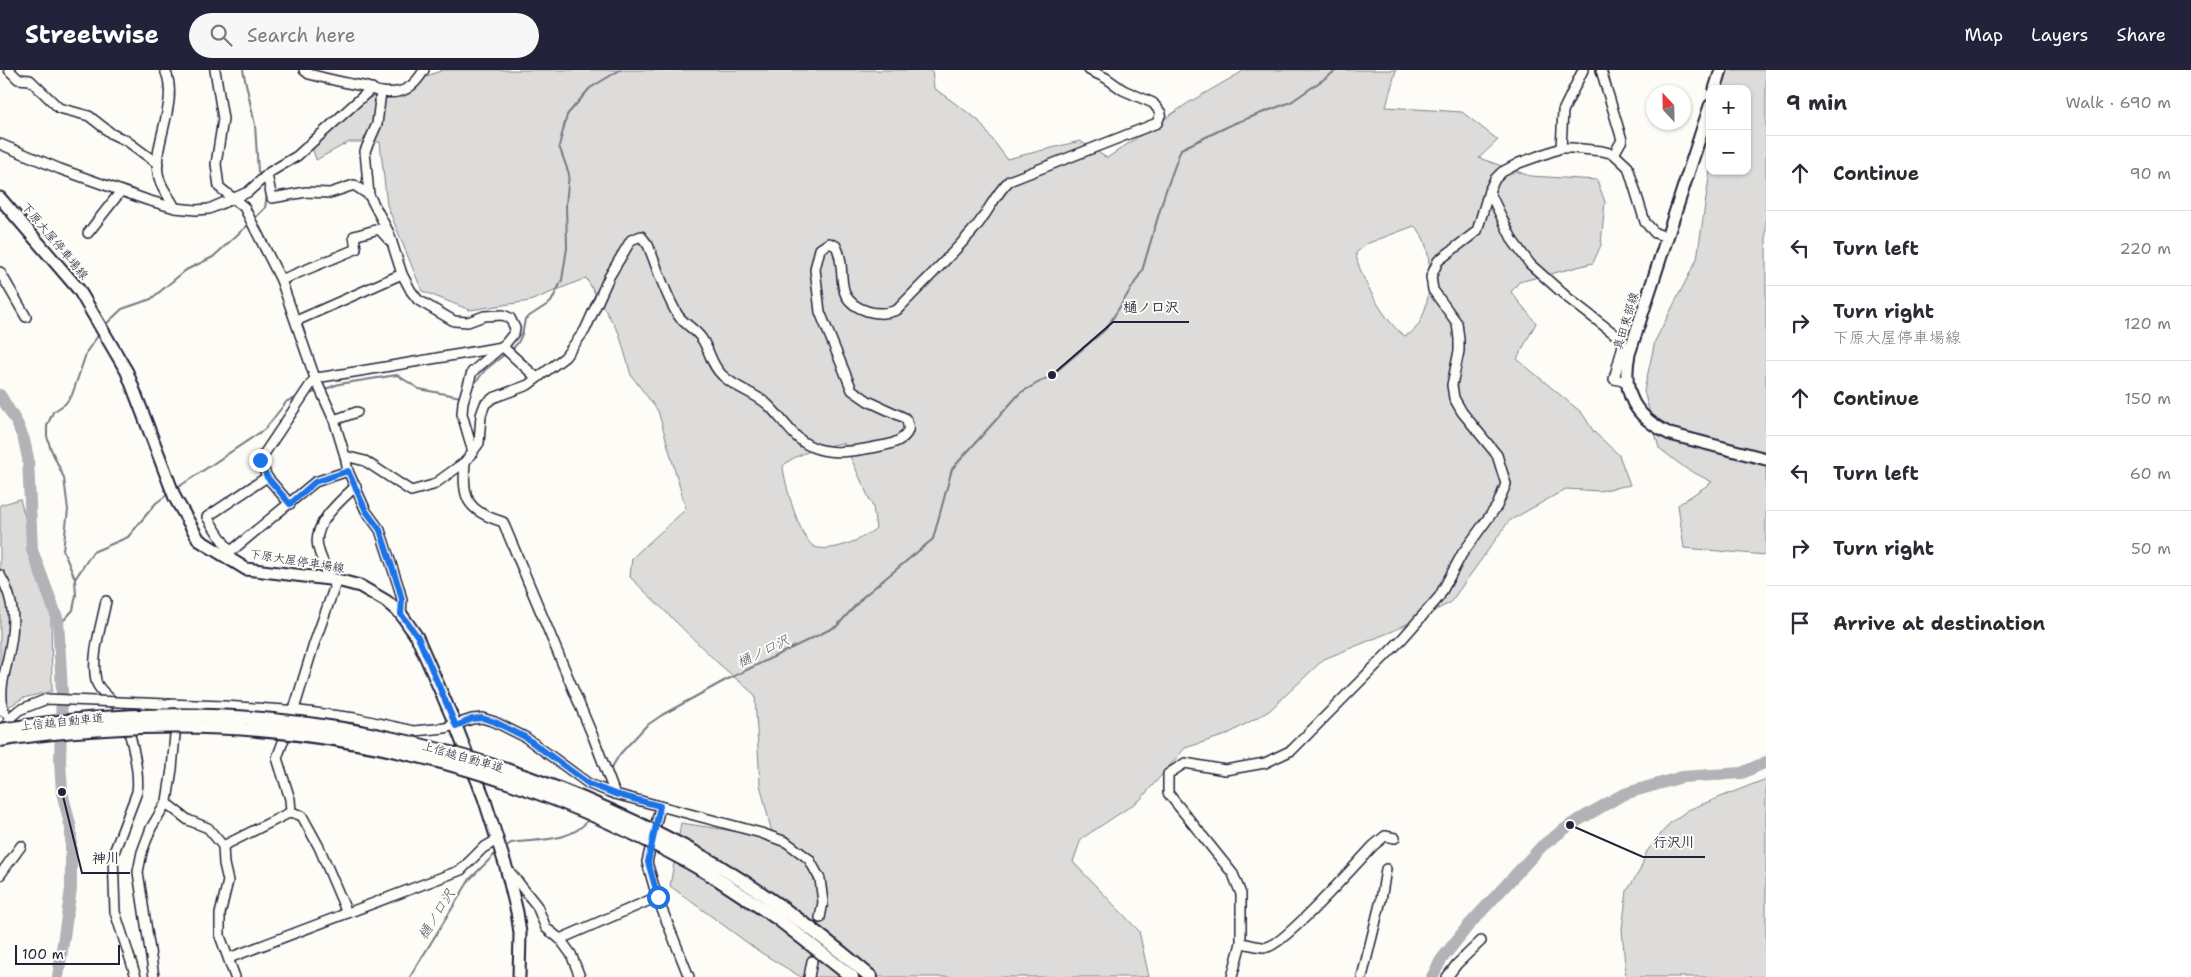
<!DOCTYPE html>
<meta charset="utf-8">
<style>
:root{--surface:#fff;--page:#f7f7f7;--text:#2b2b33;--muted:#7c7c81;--line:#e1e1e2;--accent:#22223b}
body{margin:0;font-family:"Shantell Sans","Klee One",sans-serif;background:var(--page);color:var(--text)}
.controls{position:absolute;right:15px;top:15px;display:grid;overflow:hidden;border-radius:10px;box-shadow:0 1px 4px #0004}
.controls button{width:45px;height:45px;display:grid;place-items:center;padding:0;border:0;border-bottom:1px solid var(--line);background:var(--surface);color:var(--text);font:25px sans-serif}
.compass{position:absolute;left:1646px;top:15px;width:45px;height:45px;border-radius:50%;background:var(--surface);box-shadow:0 1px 4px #0004;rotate:338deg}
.scale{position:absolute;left:15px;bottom:12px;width:105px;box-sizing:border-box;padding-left:5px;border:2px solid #22223b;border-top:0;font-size:14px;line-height:18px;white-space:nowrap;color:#22223b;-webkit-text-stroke:4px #fdfcf7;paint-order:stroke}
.stop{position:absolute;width:15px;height:15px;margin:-11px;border:4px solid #1a73e8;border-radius:50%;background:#fff}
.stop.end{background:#1a73e8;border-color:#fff;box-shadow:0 1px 5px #0008}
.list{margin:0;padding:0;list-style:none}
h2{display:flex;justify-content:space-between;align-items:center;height:65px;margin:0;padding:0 20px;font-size:21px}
h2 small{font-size:16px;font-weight:400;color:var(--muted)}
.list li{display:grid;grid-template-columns:32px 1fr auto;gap:15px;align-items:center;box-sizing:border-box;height:75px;padding:0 20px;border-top:1px solid var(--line)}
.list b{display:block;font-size:19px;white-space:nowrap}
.list p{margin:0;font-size:16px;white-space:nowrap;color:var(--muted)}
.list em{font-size:16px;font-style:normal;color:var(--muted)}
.icon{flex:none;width:28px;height:28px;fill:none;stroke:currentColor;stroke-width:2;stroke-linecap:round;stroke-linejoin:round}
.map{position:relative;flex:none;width:1766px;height:907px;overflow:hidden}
header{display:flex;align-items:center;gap:30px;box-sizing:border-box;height:70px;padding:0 25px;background:var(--accent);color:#fff}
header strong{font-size:24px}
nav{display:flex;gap:28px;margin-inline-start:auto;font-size:18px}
.search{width:350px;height:45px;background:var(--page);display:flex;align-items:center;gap:12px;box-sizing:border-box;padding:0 18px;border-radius:28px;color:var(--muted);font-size:19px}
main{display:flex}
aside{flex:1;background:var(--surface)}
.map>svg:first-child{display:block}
</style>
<header>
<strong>Streetwise</strong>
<div class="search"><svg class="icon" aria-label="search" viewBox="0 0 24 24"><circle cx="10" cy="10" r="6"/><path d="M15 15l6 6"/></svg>Search here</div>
<nav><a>Map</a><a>Layers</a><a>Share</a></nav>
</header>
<main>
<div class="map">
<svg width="1766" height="907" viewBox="0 0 1766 907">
<rect width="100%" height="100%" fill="#fdfcf7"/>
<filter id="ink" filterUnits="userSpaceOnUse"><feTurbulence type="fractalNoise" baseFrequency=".02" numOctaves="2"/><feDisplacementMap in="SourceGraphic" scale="10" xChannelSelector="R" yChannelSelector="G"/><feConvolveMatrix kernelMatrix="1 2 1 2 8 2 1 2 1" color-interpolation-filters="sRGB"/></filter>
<g filter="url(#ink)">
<g fill="#dddcdb" stroke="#807f8b" fill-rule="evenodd">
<path d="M443 0H932L934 18 978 50 1007 89 1080 71 1107 88 1188 33 1245 0H1396L1386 37 1462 42 1498 70 1479 88 1530 106 1597 110 1605 132 1601 175 1593 193 1519 212 1511 222 1536 253 1517 289 1582 343 1594 362 1619 385 1630 415 1599 421 1566 419 1509 451 1450 533 1393 561 1324 589 1269 641 1226 665 1185 678 1140 730 1081 769 1073 792 1139 861 1149 907H801L760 882 670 816 681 753 773 767 760 714 755 625 718 593 630 507 632 488 686 439 658 341 631 305 619 263 586 208 530 231 470 240 422 221 387 135 380 72H349L316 90 309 67 348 36ZM1414 156C1437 170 1435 257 1405 266 1388 257 1357 203 1356 183L1366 174ZM844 373 873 437 876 458C864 469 832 483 815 477 800 471 784 412 783 396 794 384 827 375 844 373Z"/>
<path d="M1722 0H1766V485L1684 478 1678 435 1712 412 1685 398 1659 378 1644 321 1655 271 1697 189 1710 101H1747V19H1721Z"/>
<path d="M20 429 51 542 52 621 23 628 0 642V435Z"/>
<path d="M1766 709V907H1626L1622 859 1627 821 1640 800 1647 781 1670 753 1688 740Z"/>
</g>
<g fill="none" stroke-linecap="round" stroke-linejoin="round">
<g stroke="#787885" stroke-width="2">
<path d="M243 0 255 55 258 102 260 106"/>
<path d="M254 149 265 138 267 125"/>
<path d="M105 255 122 239 151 229 186 200 213 187 249 154"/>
<path d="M511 280C521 272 523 262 525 249L551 232 562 210 567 178 566 134 569 104 559 76 567 45 590 18 620 0"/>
<path d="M323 320 339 314 397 305 419 319 461 327"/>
<path d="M470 320 485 300 505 284"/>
<path d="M309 324 319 321"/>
<path d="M177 418 265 359 287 331 297 328"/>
<path d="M75 509 93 482 128 467 156 433 168 424"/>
<path d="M58 550H64L73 540 76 525 75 509 63 480 68 440 64 408 50 377 47 366V356L53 342 65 334 72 325 87 281 100 263"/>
<path d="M610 700 620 684 646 656 662 645 724 611 837 556 864 526 933 469 952 399 1020 323 1052 305 1106 259 1142 201 1165 123 1181 79 1235 53 1291 32 1337 0"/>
<path d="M505 777 511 773C536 769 571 773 588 750"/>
<path d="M410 907 470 809 497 782"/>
</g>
<g stroke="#b2b2b7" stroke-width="12">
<path d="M0 325 17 353 24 370 28 388 32 480 58 550 62 622 60 691 62 722 71 758V819L58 907"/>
<path d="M1432 907 1441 890 1468 856 1542 776 1570 755 1622 725 1634 721 1682 707 1742 703 1766 692"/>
</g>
<path stroke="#d1d0d1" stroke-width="9" stroke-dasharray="9 4.5" stroke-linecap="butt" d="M812 891 820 848"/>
<defs>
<g id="minor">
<path d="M9 0 18 9 30 10 59 38 89 46 112 64 127 71 158 94"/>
<path d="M165 0C181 34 148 79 160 111 163 120 171 129 175 138"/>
<path d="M215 0 223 49 216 94 219 117 244 137 281 210 315 308 334 350 345 386 348 401 366 441 380 460 399 518 402 530 401 544"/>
<path d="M304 0 309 4C328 9 345 13 363 16 370 17 376 22 382 22 403 25 414 17 424 0"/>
<path d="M1601 0 1622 70 1614 84"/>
<path d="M381 22 377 54 365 81 369 125 389 163 402 204 411 221 418 230 454 251 468 252 484 246 503 245 510 248 515 258 514 263 506 273 472 302 463 332 462 344 473 382"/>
<path d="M0 74 60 99 147 130 175 138 196 140 209 139 248 122 270 102 297 86 372 18"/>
<path d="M1561 78 1563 41 1583 0"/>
<path d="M267 105 272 128 306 122 330 123 354 115 369 125"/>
<path d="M1489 121 1513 171 1530 194 1568 228 1621 269 1623 275 1614 309 1627 312"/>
<path d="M88 163 121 121"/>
<path d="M0 202 26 247"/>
<path d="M281 210 356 179 354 166 379 159 389 170"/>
<path d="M296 251 402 204"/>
<path d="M503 277 537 308"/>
<path d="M334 350 357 342"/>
<path d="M345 386 365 391 411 421 433 415 465 392 479 373 481 345 485 334 493 328 528 315 565 287 585 260 609 207 631 170 641 166 648 175C657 197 664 221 676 242 681 253 695 258 702 269 710 281 711 295 722 305 735 318 753 322 767 334 777 343 785 355 795 365 818 389 852 382 881 376 894 374 917 366 905 348L868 331 852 320 820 242 815 199 820 179 829 173 836 176C849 201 830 229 867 241 877 244 887 244 897 240 923 213 951 186 975 158 988 143 995 124 1009 111L1157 53 1161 43 1153 33 1123 20 1106 8 1089 0"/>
<path d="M465 392C462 428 466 441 503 452L594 669 615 724"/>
<path d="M267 407 207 447 230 482 315 412 348 401"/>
<path d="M290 434 267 407 260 390 315 308C378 299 440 287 503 277"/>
<path d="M0 505C16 532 15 557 8 588 3 610 0 617 3 641L12 646 2 662"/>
<path d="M331 510C327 499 320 488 318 477 312 454 341 430 356 416"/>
<path d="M106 531C101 557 91 585 96 611 98 620 112 629 118 637 130 653 140 703 137 722L113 785 115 842 136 907"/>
<path d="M167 634 224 636 300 641 355 648 414 661 445 658 472 649 482 648 495 652 525 667 589 714 615 724 761 763 786 772 809 789 820 809 823 832 820 848"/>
<path d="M292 646 314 574 337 510"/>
<path d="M288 658 277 688 290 729 291 742"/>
<path d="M166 733 188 750 208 758 223 776"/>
<path d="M660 737 647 792 657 827 689 907"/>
<path d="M506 797 537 836 546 858 560 869 571 884 580 907"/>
<path d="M0 805 21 776"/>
<path d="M560 869 657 827"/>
<path d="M1241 873C1249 874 1260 878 1267 877 1285 874 1357 793 1373 776L1385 766 1395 768"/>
<path d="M229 888 461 800 483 778 497 770"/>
<path d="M154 907 138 802 142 782 151 758 167 731 172 699 176 653"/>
<path d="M235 907 220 866V844L228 811 224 794 223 776 291 742 302 746 319 777 347 843"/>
<path d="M809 907 812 891"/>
<path d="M1232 907 1241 873V824L1233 804 1168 723V704L1185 693 1225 700 1265 693 1292 680 1402 569 1439 527 1462 484 1497 436 1506 414 1497 385 1462 342 1454 328 1452 315 1459 281V269L1457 253 1433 220 1431 207 1438 191 1477 161 1489 121 1495 109 1502 102 1519 93 1561 78H1572L1602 81 1614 84 1628 97 1645 152 1655 163 1667 167"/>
<path d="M1362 907 1381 830 1386 799"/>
<path d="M1447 907 1457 894 1481 871"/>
</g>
<g id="major">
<path d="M1715 19 1721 0"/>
<path d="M1710 36 1629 284C1621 324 1635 347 1670 364L1766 389"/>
<path d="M0 128 79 220 127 302 175 428 199 470 246 499 337 510 360 516 386 531 401 544 417 567 456 656 484 728 506 797 517 842 520 863 519 907"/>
</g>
<g id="highway">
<path d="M719 796C773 829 823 866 871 907"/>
<path d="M713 806 777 848 852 907"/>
</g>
</defs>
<use href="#minor" stroke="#22223b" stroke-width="12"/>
<use href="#major" stroke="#22223b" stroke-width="15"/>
<use href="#highway" stroke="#22223b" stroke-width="16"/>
<use href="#minor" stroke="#fdfcf7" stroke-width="9"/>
<use href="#major" stroke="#fdfcf7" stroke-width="11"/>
<use href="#highway" stroke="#fdfcf7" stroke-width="12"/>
<defs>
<path id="minor-bridge" d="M12 646 19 640 47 629 167 634"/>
<g id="highway-bridge">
<path d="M0 660C254 617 497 669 719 796"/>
<path d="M0 670C35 664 70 661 105 659 319 644 528 698 713 806"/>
</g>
</defs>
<use href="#minor-bridge" stroke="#22223b" stroke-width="12" stroke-linecap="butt"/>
<use href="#highway-bridge" stroke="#22223b" stroke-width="16" stroke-linecap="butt"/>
<use href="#minor-bridge" stroke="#fdfcf7" stroke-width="9"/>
<use href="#highway-bridge" stroke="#fdfcf7" stroke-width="12"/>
</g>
</g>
<g fill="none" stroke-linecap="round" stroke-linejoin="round" filter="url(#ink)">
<path stroke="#1a73e8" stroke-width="6" d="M260 390 267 407 290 434 315 412 348 401 366 441 380 460 399 518 402 530 401 544 418 567 456 656 472 649 482 648 495 652 525 667 589 714 615 724 660 736 648 792 658 827"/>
</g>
<g text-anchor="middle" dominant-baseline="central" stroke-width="4" stroke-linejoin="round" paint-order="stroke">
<g font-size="12" fill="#22223b" stroke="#fdfcf7">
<text transform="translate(55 171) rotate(50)">下原大屋停車場線</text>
<text transform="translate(1626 251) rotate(-73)">真田東部線</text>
<text transform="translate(297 491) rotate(9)">下原大屋停車場線</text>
<text transform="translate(62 652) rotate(-6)">上信越自動車道</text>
<text transform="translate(463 687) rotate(16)">上信越自動車道</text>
</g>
<g font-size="14" font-style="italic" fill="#545466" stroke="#fdfcf7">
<text transform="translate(763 581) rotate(-26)">樋ノ口沢</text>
<text transform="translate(436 844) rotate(-58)">樋ノ口沢</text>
</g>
</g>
<path fill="none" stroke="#22223b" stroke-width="2" d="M1052 305L1113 252H1189M1570 755L1643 787H1705M62 722L82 803H130"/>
<g fill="#22223b" stroke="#fdfcf7" stroke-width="2">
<circle cx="1052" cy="305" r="5"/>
<circle cx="1570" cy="755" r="5"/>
<circle cx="62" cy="722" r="5"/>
</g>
<g font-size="14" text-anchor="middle" font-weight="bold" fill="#22223b" stroke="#fdfcf7" stroke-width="4" stroke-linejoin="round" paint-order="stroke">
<text x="1151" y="242">樋ノ口沢</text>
<text x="1674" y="777">行沢川</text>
<text x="106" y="793">神川</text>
</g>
</svg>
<div class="controls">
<button>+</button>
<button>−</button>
</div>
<svg class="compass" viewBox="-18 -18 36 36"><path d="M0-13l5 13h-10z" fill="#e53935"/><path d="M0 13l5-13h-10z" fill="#7c7c81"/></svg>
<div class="scale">100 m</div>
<div class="stop" style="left:658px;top:827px"></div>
<div class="stop end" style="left:260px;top:390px"></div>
</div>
<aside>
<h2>9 min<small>Walk · 690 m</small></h2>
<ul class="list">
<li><svg class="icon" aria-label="ahead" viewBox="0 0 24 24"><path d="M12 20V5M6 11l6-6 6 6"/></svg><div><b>Continue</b></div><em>90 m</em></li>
<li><svg class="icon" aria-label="left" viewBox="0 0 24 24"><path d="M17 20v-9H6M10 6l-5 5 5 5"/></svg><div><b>Turn left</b></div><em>220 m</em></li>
<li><svg class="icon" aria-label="right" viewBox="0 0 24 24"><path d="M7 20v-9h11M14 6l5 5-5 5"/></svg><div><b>Turn right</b><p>下原大屋停車場線</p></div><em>120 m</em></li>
<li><svg class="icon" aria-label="ahead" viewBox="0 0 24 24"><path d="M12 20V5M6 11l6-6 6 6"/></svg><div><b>Continue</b></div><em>150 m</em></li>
<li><svg class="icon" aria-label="left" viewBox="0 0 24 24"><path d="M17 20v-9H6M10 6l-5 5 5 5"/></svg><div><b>Turn left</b></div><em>60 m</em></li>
<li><svg class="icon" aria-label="right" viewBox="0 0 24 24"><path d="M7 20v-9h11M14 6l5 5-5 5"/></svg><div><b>Turn right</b></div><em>50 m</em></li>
<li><svg class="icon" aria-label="arrive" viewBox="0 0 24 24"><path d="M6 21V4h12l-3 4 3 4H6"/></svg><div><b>Arrive at destination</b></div></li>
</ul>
</aside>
</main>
